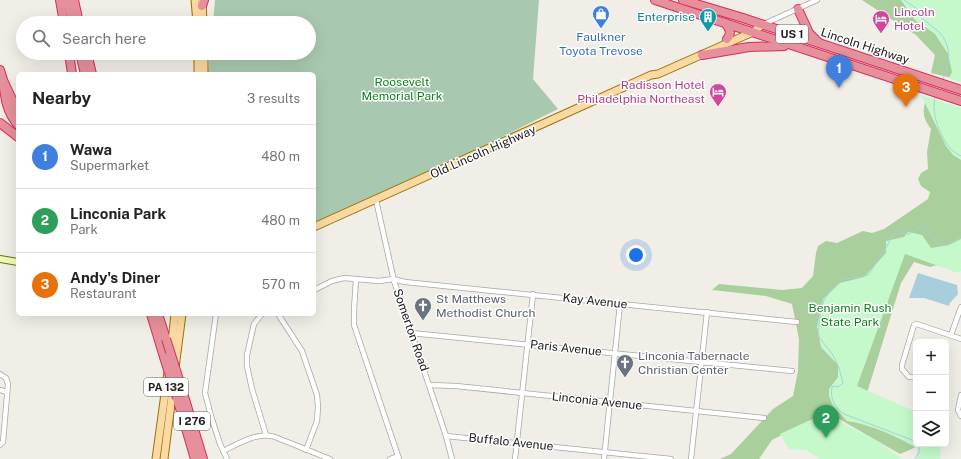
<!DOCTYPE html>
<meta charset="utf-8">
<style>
:root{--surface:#fff;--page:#f6f6f6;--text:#222;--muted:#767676;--line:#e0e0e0;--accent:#ce0d02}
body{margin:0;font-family:"Public Sans",sans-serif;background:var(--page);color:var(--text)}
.controls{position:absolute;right:12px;bottom:12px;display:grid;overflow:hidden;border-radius:6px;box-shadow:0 4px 16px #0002}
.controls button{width:36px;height:36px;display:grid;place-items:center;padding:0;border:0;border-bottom:1px solid var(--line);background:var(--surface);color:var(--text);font:20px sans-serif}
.you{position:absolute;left:636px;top:255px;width:14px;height:14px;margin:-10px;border:3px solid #fff;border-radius:50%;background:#1a73e8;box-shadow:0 0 0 6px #1a73e833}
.badge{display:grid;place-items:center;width:26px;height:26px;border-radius:50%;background:var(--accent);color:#fff;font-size:13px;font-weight:700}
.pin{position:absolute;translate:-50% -33px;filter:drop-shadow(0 1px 2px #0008)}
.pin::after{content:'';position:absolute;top:21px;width:14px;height:12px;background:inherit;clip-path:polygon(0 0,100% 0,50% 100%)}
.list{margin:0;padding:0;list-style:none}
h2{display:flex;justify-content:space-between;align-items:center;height:52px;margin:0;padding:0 16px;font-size:17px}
h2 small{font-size:13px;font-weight:400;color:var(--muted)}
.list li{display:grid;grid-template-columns:26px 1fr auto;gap:12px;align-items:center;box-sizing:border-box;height:64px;padding:0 16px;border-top:1px solid var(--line)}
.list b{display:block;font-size:15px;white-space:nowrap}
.list p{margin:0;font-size:13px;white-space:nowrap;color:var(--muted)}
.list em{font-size:13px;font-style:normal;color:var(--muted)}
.icon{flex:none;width:22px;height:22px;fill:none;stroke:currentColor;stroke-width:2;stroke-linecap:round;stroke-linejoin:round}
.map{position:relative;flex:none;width:961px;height:459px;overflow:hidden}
.search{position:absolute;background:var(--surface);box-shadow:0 4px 16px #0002;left:16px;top:16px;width:300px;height:44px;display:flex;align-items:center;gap:10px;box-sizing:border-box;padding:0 14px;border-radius:22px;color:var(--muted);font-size:15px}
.panel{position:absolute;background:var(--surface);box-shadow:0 4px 16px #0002;left:16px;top:72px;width:300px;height:244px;border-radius:6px}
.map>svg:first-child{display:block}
</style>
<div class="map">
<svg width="961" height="459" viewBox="0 0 961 459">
<rect width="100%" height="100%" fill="#f1eee7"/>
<g fill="#a9cf9c">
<path d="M862 0H951L961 80 931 73 935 55 916 35Z"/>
<path d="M926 99 961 111V259L930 267 914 262 901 283 866 396 916 444H923L900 454 827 412 772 440 759 459H720L731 454 773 409 793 396 798 371 799 339 792 304 766 296 712 290 719 284 782 290 802 288 813 276 816 253 818 246 826 241 837 243 863 231 872 233 884 229 928 199 930 192 921 186 918 179 921 173 928 169 927 152 931 129C923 118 922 112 926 99Z"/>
</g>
<path fill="#a8c9af" d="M215 0H539L533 79 558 109 438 169 314 223V74H208L210 53H309V23H213Z"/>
<g fill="#c5f9cc">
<path d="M901 0H961V82L949 78 952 72 948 54 935 34 915 20Z"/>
<path d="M921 95 961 108V160L953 155 946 146Z"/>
<path d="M908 232 922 235 931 248 949 245 961 239V271L958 273 905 254 857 386 914 411 916 413V444H941L940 459H917L918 449C897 436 872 425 847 421L833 406 829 396V389L838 377V365L821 347 817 327 823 299 840 283 864 277 886 253V241L904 237Z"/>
<path d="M831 415 842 423 879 442 902 459H820L806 450 789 449 780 434 808 421Z"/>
</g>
<path fill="#a8cedd" d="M918 273 957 285 958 294 950 303 949 306 924 298H909Z"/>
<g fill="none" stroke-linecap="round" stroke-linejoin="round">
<g stroke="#a8cedd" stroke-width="1">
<path d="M904 0 920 11V17C926 22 932 26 938 31 952 45 951 64 942 81"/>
<path d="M935 97C931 112 939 134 949 147 952 151 957 154 961 156"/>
<path d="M916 443 912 440 844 414C834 407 830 399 832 387L835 386 838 387 843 383 839 368 833 355 819 337 818 333 821 310 824 300 832 289 842 280 868 275 884 252 891 238 896 233 909 234 922 226 926 227 939 245H946L961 238"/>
<path d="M915 459 919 452V445L917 444"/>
</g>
<defs>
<g id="street">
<path d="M764 24 817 0"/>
<path d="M376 200 394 281 446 436 452 459"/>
<path d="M356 279 354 310V325L399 459"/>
<path d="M314 290 332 281 344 278 379 281 393 279 405 282 797 322"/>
<path d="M216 314 205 393 211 416 220 444 227 459"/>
<path d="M262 314 254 324 247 355V366L252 389 266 435"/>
<path d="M278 314 302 351 317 395 318 407 317 421 306 450"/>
<path d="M411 333 792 371"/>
<path d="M951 335 961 307"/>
<path d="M0 374 6 378 8 384 3 442 0 445"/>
<path d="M914 377H909L902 369V365L914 325 917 324 961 339"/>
<path d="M429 385 456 386 764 418"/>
<path d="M0 390 7 392"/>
<path d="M961 395 958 410 961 416"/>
<path d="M446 436 671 459"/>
<path d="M223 451C238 444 258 431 275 437L330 459"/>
<path d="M390 459 398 456"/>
<path d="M515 459 533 294"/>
<path d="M604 459 620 304"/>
<path d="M691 459 707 312"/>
</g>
<path id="secondary" d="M0 259 18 262"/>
<g id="primary">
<path d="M195 0 197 23"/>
<path d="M202 0 203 23"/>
<path d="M204 53V74"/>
<path d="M198 74V53"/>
<path d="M314 227 651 75 658 74 753 32 762 25"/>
<path d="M171 351 175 314"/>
<path d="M175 368 182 314"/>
<path d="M156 459 168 372"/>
<path d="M164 459 173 388"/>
</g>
<g id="highway">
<path d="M60 0 64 23"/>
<path d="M67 0 73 23"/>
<path d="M74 0 79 23"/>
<path d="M655 0 961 101"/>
<path d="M683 0 743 18 961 90"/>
<path d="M202 6 204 0"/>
<path d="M798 9 809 33 818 42"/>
<path d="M725 23C730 28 732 34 727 39"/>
<path d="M69 53 72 74"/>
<path d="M80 53 85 74"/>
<path d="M87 53 92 74"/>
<path d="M702 55 749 47 784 46"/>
<path d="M0 70 3 80 18 112"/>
<path d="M3 80C5 97 6 111 18 125"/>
<path d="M0 123 18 137"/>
<path d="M151 314 164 357"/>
<path d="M158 314 166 339"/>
<path d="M180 383 203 459"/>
<path d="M177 398 195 459"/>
</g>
</defs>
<use href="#street" stroke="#a7a7a7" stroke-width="6"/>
<use href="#secondary" stroke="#667806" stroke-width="8"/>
<use href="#primary" stroke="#9b7002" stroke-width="9"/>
<use href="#highway" stroke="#d9295c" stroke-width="10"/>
<use href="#street" stroke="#fff" stroke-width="4.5"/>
<use href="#secondary" stroke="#f3f9bc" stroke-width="6"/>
<use href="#primary" stroke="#fbd9a2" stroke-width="7"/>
<use href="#highway" stroke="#e6909c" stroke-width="8"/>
<defs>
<g id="highway-bridge">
<path d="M166 339 180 383"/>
<path d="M164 357 177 398"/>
</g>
</defs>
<use href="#highway-bridge" stroke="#d9295c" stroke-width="10" stroke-linecap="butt"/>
<use href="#highway-bridge" stroke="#e6909c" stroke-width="8"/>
</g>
<defs>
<symbol id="shop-pin" viewBox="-11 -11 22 30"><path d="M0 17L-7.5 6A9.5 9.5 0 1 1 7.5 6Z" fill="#3f7fe0" stroke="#fff"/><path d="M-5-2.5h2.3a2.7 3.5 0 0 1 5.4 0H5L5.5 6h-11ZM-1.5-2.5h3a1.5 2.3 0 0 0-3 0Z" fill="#fff"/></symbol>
<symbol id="building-pin" viewBox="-11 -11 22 30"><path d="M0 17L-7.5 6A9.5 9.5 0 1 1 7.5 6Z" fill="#0f9aa8" stroke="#fff"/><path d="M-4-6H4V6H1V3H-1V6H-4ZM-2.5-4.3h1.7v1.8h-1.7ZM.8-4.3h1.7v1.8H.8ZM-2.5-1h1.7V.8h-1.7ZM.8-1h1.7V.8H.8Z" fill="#fff"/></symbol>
<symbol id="hotel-pin" viewBox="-11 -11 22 30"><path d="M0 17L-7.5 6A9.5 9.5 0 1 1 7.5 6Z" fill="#d1479c" stroke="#fff"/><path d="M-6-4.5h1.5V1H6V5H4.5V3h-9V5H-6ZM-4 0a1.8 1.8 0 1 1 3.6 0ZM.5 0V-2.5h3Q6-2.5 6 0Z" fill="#fff"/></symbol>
<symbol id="church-pin" viewBox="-11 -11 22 30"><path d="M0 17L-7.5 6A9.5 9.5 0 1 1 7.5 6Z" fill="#6b7280" stroke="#fff"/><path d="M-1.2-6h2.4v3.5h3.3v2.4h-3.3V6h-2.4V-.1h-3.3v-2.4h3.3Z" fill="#fff"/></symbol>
</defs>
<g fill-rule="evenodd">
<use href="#shop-pin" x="591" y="4" width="20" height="27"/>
<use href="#building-pin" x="698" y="7" width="20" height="27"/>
<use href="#hotel-pin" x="871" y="9" width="20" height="27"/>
<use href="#hotel-pin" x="708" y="82" width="20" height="27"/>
<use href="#church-pin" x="413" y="296" width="20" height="27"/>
<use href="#church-pin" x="615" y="353" width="20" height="27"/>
</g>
<g text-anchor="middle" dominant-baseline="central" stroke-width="3" stroke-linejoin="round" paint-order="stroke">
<g fill="#fff" stroke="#636363" stroke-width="1">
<rect x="776" y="25" width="32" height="18" rx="3"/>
<rect x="144" y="378" width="44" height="18" rx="3"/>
<rect x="174" y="412" width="36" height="18" rx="3"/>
</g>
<g font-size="11" font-weight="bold" fill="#202020">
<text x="792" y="34">US 1</text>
<text x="166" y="387">PA 132</text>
<text x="192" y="421">I 276</text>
</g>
<g font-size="12" fill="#b23c85" stroke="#fff" text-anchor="start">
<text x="894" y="12">Lincoln<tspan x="894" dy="14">Hotel</tspan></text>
<text x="705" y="85" text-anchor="end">Radisson Hotel<tspan x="705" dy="14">Philadelphia Northeast</tspan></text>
</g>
<g font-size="12" fill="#0d838f" stroke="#fff" text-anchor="end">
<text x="695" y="17">Enterprise</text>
</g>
<g font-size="12" fill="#366cbe" stroke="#fff">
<text x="601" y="37">Faulkner<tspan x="601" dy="14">Toyota Trevose</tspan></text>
</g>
<g font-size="12" fill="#202020" stroke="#fff">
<text transform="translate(865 46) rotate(18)">Lincoln Highway</text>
<text transform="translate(483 152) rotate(-24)">Old Lincoln Highway</text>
<text transform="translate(595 301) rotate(6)">Kay Avenue</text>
<text transform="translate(411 330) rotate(71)">Somerton Road</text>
<text transform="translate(566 348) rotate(6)">Paris Avenue</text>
<text transform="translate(597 401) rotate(6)">Linconia Avenue</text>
<text transform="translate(511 442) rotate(6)">Buffalo Avenue</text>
</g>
<g font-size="12" fill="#0d801d" stroke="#fff">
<text x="402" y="82">Roosevelt<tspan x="402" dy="14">Memorial Park</tspan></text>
<text x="850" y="308">Benjamin Rush<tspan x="850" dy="14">State Park</tspan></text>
</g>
<g font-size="12" fill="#5b616d" stroke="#fff" text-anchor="start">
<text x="436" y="299">St Matthews<tspan x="436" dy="14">Methodist Church</tspan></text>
<text x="638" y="356">Linconia Tabernacle<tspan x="638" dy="14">Christian Center</tspan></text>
</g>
</g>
</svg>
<div class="controls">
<button>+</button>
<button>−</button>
<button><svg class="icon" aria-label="layers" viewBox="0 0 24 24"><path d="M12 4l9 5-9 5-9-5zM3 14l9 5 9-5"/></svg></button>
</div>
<div class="you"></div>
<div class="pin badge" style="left:839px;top:88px;background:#3f7fe0">1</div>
<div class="pin badge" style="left:826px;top:438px;background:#2e9e5b">2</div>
<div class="pin badge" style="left:906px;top:107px;background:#e8710a">3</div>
<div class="search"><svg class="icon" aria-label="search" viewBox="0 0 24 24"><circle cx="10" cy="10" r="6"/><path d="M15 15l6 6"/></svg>Search here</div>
<section class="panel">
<h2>Nearby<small>3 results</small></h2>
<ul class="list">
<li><span class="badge" style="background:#3f7fe0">1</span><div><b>Wawa</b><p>Supermarket</p></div><em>480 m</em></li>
<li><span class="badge" style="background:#2e9e5b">2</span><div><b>Linconia Park</b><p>Park</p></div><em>480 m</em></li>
<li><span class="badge" style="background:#e8710a">3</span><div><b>Andy's Diner</b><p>Restaurant</p></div><em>570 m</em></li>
</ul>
</section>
</div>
